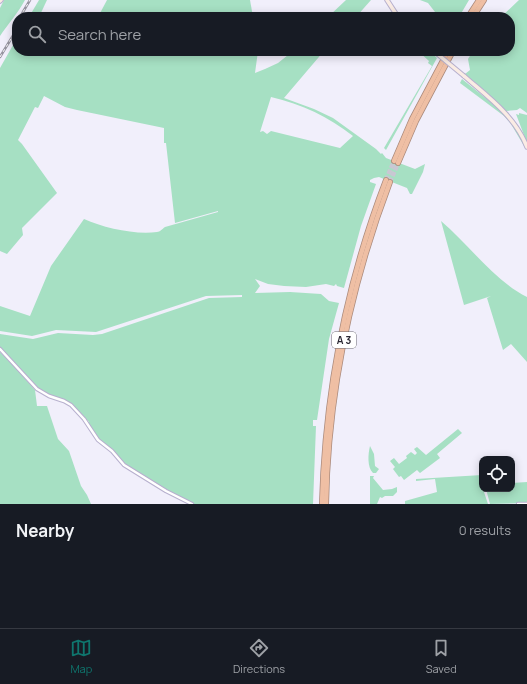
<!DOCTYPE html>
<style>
:root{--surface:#171b24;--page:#20242c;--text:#f1f3f6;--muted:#9ea1a6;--line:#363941;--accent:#0f766e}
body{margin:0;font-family:Manrope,sans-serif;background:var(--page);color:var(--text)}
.controls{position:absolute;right:12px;bottom:12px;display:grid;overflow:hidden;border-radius:8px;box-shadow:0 2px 10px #0003}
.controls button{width:36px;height:36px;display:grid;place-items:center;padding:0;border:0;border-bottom:1px solid var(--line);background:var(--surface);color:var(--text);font:20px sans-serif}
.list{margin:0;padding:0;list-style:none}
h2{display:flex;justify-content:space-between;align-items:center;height:52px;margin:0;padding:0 16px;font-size:17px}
h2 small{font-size:13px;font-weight:400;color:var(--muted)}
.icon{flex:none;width:22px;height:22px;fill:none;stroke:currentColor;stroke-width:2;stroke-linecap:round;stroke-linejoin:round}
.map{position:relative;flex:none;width:527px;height:504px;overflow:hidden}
.search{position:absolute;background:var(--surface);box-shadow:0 2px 10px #0003;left:12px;right:12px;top:12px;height:44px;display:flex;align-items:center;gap:10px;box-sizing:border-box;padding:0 14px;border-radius:16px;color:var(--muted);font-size:15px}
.sheet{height:124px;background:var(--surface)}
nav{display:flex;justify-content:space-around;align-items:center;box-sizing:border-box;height:56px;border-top:1px solid var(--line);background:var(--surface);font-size:11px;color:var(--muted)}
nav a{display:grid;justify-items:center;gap:2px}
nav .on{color:var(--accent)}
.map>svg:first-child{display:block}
</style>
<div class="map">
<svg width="527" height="504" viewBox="0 0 527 504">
<rect width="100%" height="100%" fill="#f1effb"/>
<g fill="#a6e0c3" fill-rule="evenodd">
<path d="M4 0H25C18 13 8 24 0 36V8Z"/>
<path d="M39 0H47L39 17H29Z"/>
<path d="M107 0H250L253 17H98Z"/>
<path d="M346 0H371L356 17H328Z"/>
<path d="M420 0H469L459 17H433L435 12 428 3Z"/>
<path d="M519 0H527V113L520 108 517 110 506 111 465 74 470 70 468 59 473 51H510V17H501Z"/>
<path d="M17 38V51H258L255 73 265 69 278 63 293 51H324L284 98 314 109 333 118 376 149 381 154 382 153 386 158 415 169 425 164 423 172 412 194H410L407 188 379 177 374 178 370 180V182L376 184 361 226 344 288 337 286 336 284 334 286 326 284 306 287 284 286 268 284 255 279 260 286 255 293 290 292 321 294 329 301 339 303 329 339 317 420H313V426H316L313 504H192L166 491 124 465 112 451 98 440 88 425 89 422 72 404 65 400 50 395 38 388 0 347V334L33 339 58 333 93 335 102 334 209 298 242 297V295L206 296 96 332 56 330 32 336 0 331V306L30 316 51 266 84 219C104 228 135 235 157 232 160 232 162 229 165 227L218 212V211L175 223 166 143H164V128L77 110 65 107 44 96 38 108 35 107 18 140 22 144 57 193 22 228 23 235 7 254 0 251V68ZM271 97C302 104 329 117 353 136L340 148 271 131 267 134 263 131 260 132Z"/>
<path d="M418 51H430L437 58 386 150 384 148 432 66 428 63 429 61Z"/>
<path d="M462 79 502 111 514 126 525 145 524 146 511 124 504 116 460 83Z"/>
<path d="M519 113 527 115V143L516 114 519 115Z"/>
<path d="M441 221C469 245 495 281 527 297V362L511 344 503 350 487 298 491 296 464 305Z"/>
<path d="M0 352 14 366 35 390 37 406H47L58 439 69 451 81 486 87 495 91 504H0Z"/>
<path d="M458 429 462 433 437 454 440 458 420 473 417 470 404 480 401 476 399 477 393 469 395 467 390 461 394 458 399 464 407 458 406 456 411 452 415 455 417 453 414 449 417 447 426 455Z"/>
<path d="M370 446 374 454 375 466 379 469 376 473H373C367 467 368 454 370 446Z"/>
<path d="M482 475V489H483L488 504H405V501L437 492 435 479 416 481V479Z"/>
<path d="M370 476H374L373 478 383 490 392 489 397 487V492L393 496H385L382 498 380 497 377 504H370Z"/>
<path d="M527 482V503L490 504 486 489H512V483Z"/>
</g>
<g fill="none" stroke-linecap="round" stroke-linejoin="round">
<g stroke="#c9c7d3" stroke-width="4.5" stroke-dasharray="4.5 2" stroke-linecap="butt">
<path d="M386 180 394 161"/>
<path d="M390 182 398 163"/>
</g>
<defs>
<g id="minor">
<path d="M0 349 37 389 49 396 64 401 71 405 84 419 98 440 112 451 124 465 166 491 192 504"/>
<path d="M518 504H527"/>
</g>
<g id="secondary">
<path d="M387 0 398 17"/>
<path d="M0 1 1 0"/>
<path d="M464 76C488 97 515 116 527 147"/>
</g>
<g id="motorway">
<path d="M468 17 479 0"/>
<path d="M473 17 484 0"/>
<path d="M394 161 412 119 448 51"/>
<path d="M398 163 416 121 453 51"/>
<path d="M322 504C325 393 346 284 386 180"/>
<path d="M326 504C328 393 351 285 390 182"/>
</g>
</defs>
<use href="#minor" stroke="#b7b0ce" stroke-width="4.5"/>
<use href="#secondary" stroke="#b7b0ce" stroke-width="5.5"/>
<use href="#motorway" stroke="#aa8a7c" stroke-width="6"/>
<use href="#minor" stroke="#fff" stroke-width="2.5"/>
<use href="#secondary" stroke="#faece4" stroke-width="3.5"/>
<use href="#motorway" stroke="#efbfa4" stroke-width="4.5"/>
<defs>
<g id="rail">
<path d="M20 17 30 0"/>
<path d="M0 57 17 29"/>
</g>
</defs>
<use href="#rail" stroke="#9694a0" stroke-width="2.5"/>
<use href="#rail" stroke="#fff" stroke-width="1" stroke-dasharray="3" stroke-linecap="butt"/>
<defs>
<path id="secondary-bridge" d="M435 52 464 76"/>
</defs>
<use href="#secondary-bridge" stroke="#b7b0ce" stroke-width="5.5" stroke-linecap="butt"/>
<use href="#secondary-bridge" stroke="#faece4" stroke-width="3.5"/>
</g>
<g text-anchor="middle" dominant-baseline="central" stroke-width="3.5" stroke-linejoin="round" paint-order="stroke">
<rect fill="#fff" stroke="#6a6870" stroke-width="1" x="332" y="332" width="24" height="16" rx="3"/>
<g font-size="10" font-weight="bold" fill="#2a2733">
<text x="344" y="340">A 3</text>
</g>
</g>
</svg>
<div class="controls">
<button><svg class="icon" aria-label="locate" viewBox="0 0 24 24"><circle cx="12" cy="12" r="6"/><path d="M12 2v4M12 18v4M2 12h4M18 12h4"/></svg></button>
</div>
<div class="search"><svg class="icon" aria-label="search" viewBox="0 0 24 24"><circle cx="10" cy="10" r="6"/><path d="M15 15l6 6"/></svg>Search here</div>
</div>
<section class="sheet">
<h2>Nearby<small>0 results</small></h2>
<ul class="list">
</ul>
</section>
<nav>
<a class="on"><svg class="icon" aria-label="map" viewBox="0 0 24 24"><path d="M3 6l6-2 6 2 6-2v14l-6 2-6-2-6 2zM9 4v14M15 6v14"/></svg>Map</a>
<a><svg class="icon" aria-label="directions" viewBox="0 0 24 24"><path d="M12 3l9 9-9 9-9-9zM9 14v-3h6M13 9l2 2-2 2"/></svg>Directions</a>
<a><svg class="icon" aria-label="saved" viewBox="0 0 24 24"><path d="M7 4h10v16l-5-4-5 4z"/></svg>Saved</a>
</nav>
